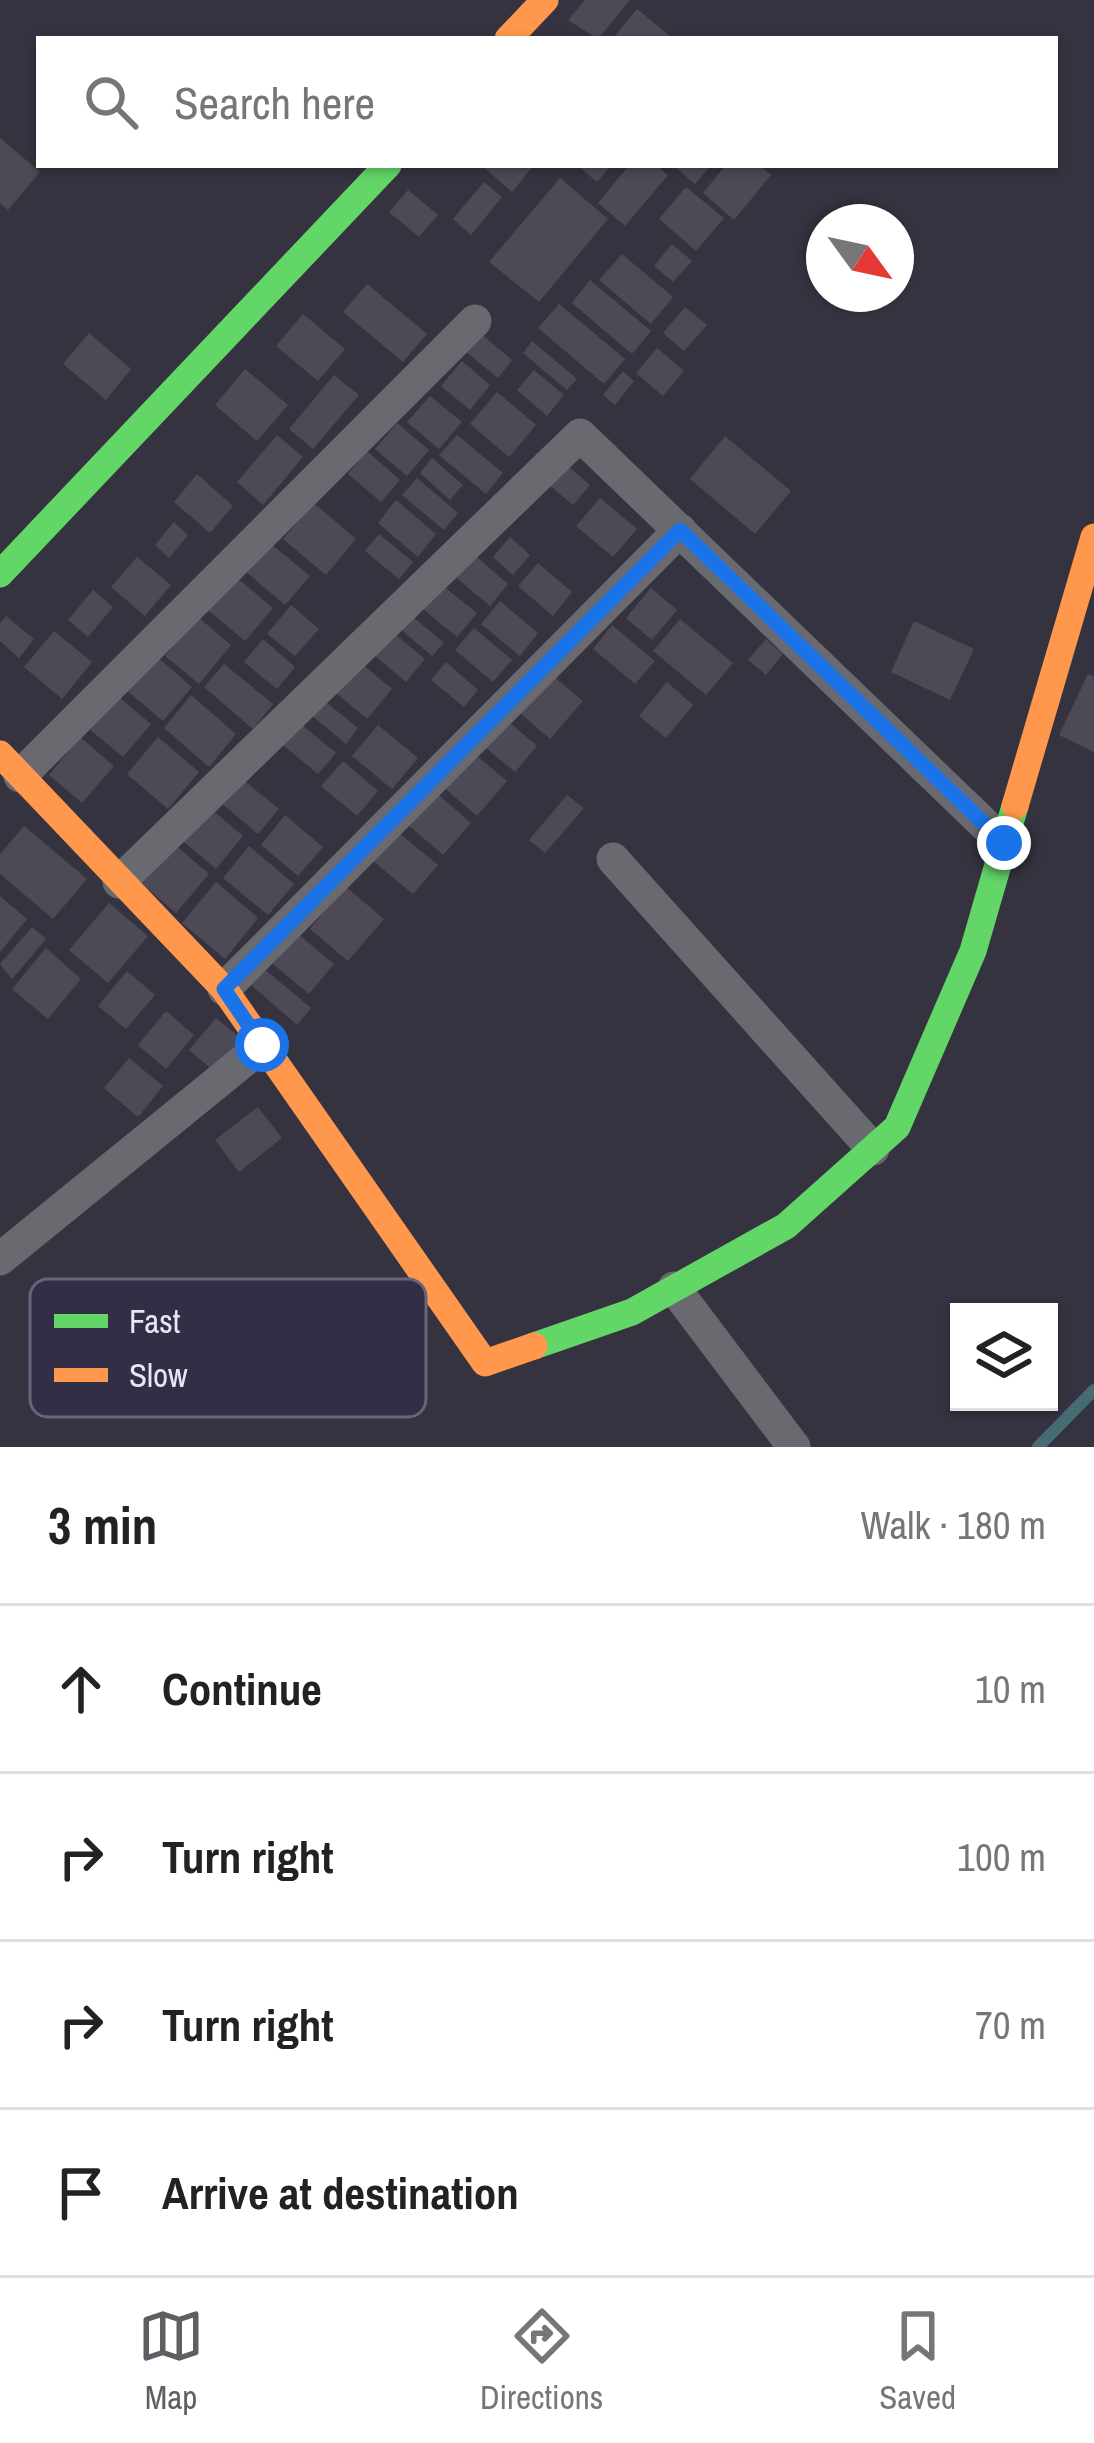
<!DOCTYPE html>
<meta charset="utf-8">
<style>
:root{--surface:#fff;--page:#f2f2f2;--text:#222;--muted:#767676;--line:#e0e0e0;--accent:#5f5e65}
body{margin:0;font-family:"Archivo Narrow",sans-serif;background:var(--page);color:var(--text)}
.controls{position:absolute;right:36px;bottom:36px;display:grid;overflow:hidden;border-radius:0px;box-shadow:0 3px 9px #0004}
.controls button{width:108px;height:108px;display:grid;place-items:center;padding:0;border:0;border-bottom:3px solid var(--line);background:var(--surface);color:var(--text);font:60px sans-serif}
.compass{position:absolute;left:806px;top:204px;width:108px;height:108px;border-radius:50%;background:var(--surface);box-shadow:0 3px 9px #0004;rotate:123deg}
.stop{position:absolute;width:36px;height:36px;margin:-27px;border:9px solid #1a73e8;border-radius:50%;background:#fff}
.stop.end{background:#1a73e8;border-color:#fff;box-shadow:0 3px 12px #0008}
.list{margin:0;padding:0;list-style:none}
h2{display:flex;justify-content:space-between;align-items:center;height:156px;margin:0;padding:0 48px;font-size:51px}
h2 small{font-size:39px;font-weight:400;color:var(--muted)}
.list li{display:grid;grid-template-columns:78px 1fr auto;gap:36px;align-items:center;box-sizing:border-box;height:168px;padding:0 48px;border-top:3px solid var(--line)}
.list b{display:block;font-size:45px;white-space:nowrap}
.list em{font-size:39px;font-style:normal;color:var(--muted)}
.icon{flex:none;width:66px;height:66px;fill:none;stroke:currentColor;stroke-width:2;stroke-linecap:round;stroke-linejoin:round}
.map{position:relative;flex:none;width:1094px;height:1447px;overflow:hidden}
.search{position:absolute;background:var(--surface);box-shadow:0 3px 9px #0004;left:36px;right:36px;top:36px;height:132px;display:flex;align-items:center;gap:30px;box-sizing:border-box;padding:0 42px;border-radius:0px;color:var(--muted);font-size:45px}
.sheet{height:828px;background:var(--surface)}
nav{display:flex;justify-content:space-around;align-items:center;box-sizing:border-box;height:168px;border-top:3px solid var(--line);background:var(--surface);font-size:33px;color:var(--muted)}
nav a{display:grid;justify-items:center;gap:6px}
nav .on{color:var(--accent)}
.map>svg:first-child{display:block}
</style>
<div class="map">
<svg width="1094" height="1447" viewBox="0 0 1094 1447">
<rect width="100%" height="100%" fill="#363340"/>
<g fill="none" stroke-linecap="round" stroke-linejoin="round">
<path stroke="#476b73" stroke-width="12" d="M1038 1447 1094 1390"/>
</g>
<g fill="#4d4a55">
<path d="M585 0H630L598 39 568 20Z"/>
<path d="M637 9 669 35 666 39H612Z"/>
<path d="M0 138 40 172 8 210 0 203Z"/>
<path d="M481 165H534L512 192Z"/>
<path d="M577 165H612L597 182Z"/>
<path d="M629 165H656L668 175 625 226 598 203Z"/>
<path d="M673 165H711L695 184Z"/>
<path d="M726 165H759L771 175 734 220 703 193Z"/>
<path d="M560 178 608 219 539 302 489 262Z"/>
<path d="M484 182 502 197 471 235 453 219Z"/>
<path d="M686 187 724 218 696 251 659 219Z"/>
<path d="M408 190 438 215 419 237 389 212Z"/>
<path d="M672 244 692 261 673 282 654 266Z"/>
<path d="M622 254 673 297 651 324 599 280Z"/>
<path d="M590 280 651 331 632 354 572 303Z"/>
<path d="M367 284 427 334 403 362 343 312Z"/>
<path d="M559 304 625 359 604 384 538 328Z"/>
<path d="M685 307 707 325 684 351 663 333Z"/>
<path d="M303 314 345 349 318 381 276 346Z"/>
<path d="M89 333 131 369 106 400 63 364Z"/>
<path d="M480 333 512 360 498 378 465 351Z"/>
<path d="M532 341 577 379 567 390 523 353Z"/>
<path d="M657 348 684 371 663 396 636 373Z"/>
<path d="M462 361 490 385 470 410 441 386Z"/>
<path d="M245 369 288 405 257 441 215 405Z"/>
<path d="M534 370 564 395 547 416 517 390Z"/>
<path d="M623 371 634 381 615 405 603 395Z"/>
<path d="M334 375 359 395 313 449 289 429Z"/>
<path d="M497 392 536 425 509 457 470 424Z"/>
<path d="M430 396 462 422 439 449 407 422Z"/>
<path d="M397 423 429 450 407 476 375 449Z"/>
<path d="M277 435 303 457 263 505 237 482Z"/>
<path d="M457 435 503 473 486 494 439 455Z"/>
<path d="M725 436 791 491 755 534 690 479Z"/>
<path d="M367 451 400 480 381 502 348 474Z"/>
<path d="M432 458 463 485 450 500 420 473Z"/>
<path d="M567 465 590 485 573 505 550 486Z"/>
<path d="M197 474 233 506 210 533 174 502Z"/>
<path d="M417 478 458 513 444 530 402 495Z"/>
<path d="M600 498 637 529 613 557 576 526Z"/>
<path d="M396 500 436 534 418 557 378 523Z"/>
<path d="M314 503 356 539 326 575 283 539Z"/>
<path d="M174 522 188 535 169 558 155 545Z"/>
<path d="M379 534 413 562 399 579 365 551Z"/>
<path d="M510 537 530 555 513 575 493 557Z"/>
<path d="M270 543 310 576 285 605 245 571Z"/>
<path d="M471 552 508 584 490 606 453 575Z"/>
<path d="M137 557 171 585 145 616 111 587Z"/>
<path d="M538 563 572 592 553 616 518 586Z"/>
<path d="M236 577 273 608 245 641 208 610Z"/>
<path d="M442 585 477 613 457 637 423 609Z"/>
<path d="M651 588 677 610 652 640 626 618Z"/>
<path d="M93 590 113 607 88 637 68 620Z"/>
<path d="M500 601 538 633 520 656 481 624Z"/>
<path d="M291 605 319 629 295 656 267 634Z"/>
<path d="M411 615 444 643 432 656 399 628Z"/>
<path d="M6 616 34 639 19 658 0 641V623Z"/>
<path d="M198 617 231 645 199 684 165 656Z"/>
<path d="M680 619 733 663 706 695 653 651Z"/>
<path d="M914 621 974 649 950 700 891 672Z"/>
<path d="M612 625 655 661 635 684 593 649Z"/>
<path d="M385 626 425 659 406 682 367 649Z"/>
<path d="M474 628 512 660 493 682 455 650Z"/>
<path d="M54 631 92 662 62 699 24 667Z"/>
<path d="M263 639 295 667 277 689 244 662Z"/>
<path d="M766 639 783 654 766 675 748 660Z"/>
<path d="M155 655 192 687 163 721 126 690Z"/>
<path d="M446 662 478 690 464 707 431 680Z"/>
<path d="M224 664 273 704 253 729 204 687Z"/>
<path d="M362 664 392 689 367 719 336 693Z"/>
<path d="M551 674 583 701 550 739 519 712Z"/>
<path d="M1088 674 1094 677V752L1059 735Z"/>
<path d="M667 682 693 705 666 738 639 716Z"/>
<path d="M116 695 151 724 123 757 88 728Z"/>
<path d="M191 695 236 734 209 767 164 728Z"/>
<path d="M317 695 358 728 346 744 305 710Z"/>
<path d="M503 717 537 746 515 772 481 744Z"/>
<path d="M296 720 336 753 318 774 278 741Z"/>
<path d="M378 725 418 758 392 789 352 756Z"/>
<path d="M80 737 114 766 82 803 49 775Z"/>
<path d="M158 737 199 772 168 809 127 774Z"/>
<path d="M471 751 507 781 477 816 442 786Z"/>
<path d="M343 761 378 791 357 816 321 786Z"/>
<path d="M236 774 279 809 258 834 215 798Z"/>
<path d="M433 790 471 823 443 855 406 823Z"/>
<path d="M567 795 584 808 545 853 529 840Z"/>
<path d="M204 803 243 836 216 869 177 836Z"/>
<path d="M285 815 323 847 298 876 261 845Z"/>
<path d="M24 826 87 879 53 919 0 874V854Z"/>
<path d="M398 832 438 865 413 894 373 861Z"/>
<path d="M168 839 209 874 176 913 135 878Z"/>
<path d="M249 846 294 884 268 915 223 878Z"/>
<path d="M216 882 258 918 225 959 182 923Z"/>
<path d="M345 886 384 919 348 961 310 929Z"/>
<path d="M0 896 27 919 0 952Z"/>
<path d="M109 903 148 936 108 983 69 950Z"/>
<path d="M32 927 46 939 12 979 0 964Z"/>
<path d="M298 934 334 964 309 994 273 964Z"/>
<path d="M46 948 81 979 48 1019 12 989Z"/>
<path d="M263 968 311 1008 297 1025 250 984Z"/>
<path d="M127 971 155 995 126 1029 98 1006Z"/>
<path d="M166 1011 194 1035 166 1069 138 1045Z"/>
<path d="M216 1018 244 1041 216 1073 189 1050Z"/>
<path d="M129 1058 163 1086 138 1117 104 1088Z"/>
<path d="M258 1107 282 1138 239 1172 215 1140Z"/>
</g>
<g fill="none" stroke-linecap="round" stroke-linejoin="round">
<g stroke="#696a70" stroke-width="33">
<path d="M20 776 475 321"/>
<path d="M613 859 873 1149"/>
<path d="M119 882 580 435 1004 843"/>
<path d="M224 989 680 530"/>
<path d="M0 1259 263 1045"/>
<path d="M674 1288 794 1447"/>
</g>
<g stroke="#63d668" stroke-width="27">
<path d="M0 574 388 165"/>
<path d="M534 1346 632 1312 786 1226 897 1127 973 951 1015 806"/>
</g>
<g stroke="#ff974d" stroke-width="27">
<path d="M508 39 545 0"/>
<path d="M0 754 224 989 485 1363 534 1346"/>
<path d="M1015 806 1094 537"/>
</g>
</g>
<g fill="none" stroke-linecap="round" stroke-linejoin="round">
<path stroke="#1a73e8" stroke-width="15" d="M262 1045 224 989 680 530 1004 843"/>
</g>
<rect x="30" y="1279" width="396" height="138" rx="18" fill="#332d46" stroke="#69647b" stroke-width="3"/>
<rect x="54" y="1314" width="54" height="14" fill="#63d668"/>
<rect x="54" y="1368" width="54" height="14" fill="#ff974d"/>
<g font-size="33" fill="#e8e5f5">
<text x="129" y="1333">Fast</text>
<text x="129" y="1387">Slow</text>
</g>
</svg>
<div class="controls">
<button><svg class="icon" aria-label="layers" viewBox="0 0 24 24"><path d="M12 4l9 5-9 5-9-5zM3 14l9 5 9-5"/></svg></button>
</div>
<svg class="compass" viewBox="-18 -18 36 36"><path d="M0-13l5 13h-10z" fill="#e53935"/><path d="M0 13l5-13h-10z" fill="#767676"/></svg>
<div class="stop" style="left:262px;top:1045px"></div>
<div class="stop end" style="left:1004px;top:843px"></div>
<div class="search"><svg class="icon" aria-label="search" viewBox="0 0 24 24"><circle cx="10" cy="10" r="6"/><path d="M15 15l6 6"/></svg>Search here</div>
</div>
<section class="sheet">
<h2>3 min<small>Walk · 180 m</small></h2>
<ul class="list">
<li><svg class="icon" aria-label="ahead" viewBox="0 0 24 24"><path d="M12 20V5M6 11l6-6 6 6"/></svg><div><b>Continue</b></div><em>10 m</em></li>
<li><svg class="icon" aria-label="right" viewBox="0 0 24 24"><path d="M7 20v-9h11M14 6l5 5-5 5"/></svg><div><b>Turn right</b></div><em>100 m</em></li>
<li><svg class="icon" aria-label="right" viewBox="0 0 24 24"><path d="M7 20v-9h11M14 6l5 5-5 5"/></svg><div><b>Turn right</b></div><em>70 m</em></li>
<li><svg class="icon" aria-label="arrive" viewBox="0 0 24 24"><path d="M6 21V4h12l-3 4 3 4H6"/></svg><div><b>Arrive at destination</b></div></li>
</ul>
</section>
<nav>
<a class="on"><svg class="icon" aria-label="map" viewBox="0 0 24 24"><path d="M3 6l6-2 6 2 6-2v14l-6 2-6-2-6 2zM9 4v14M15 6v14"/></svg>Map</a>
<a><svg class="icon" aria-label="directions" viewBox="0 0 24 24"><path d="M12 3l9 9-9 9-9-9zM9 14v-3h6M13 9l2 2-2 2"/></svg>Directions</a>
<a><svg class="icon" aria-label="saved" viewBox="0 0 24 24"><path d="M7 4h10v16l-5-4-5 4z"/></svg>Saved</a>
</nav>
